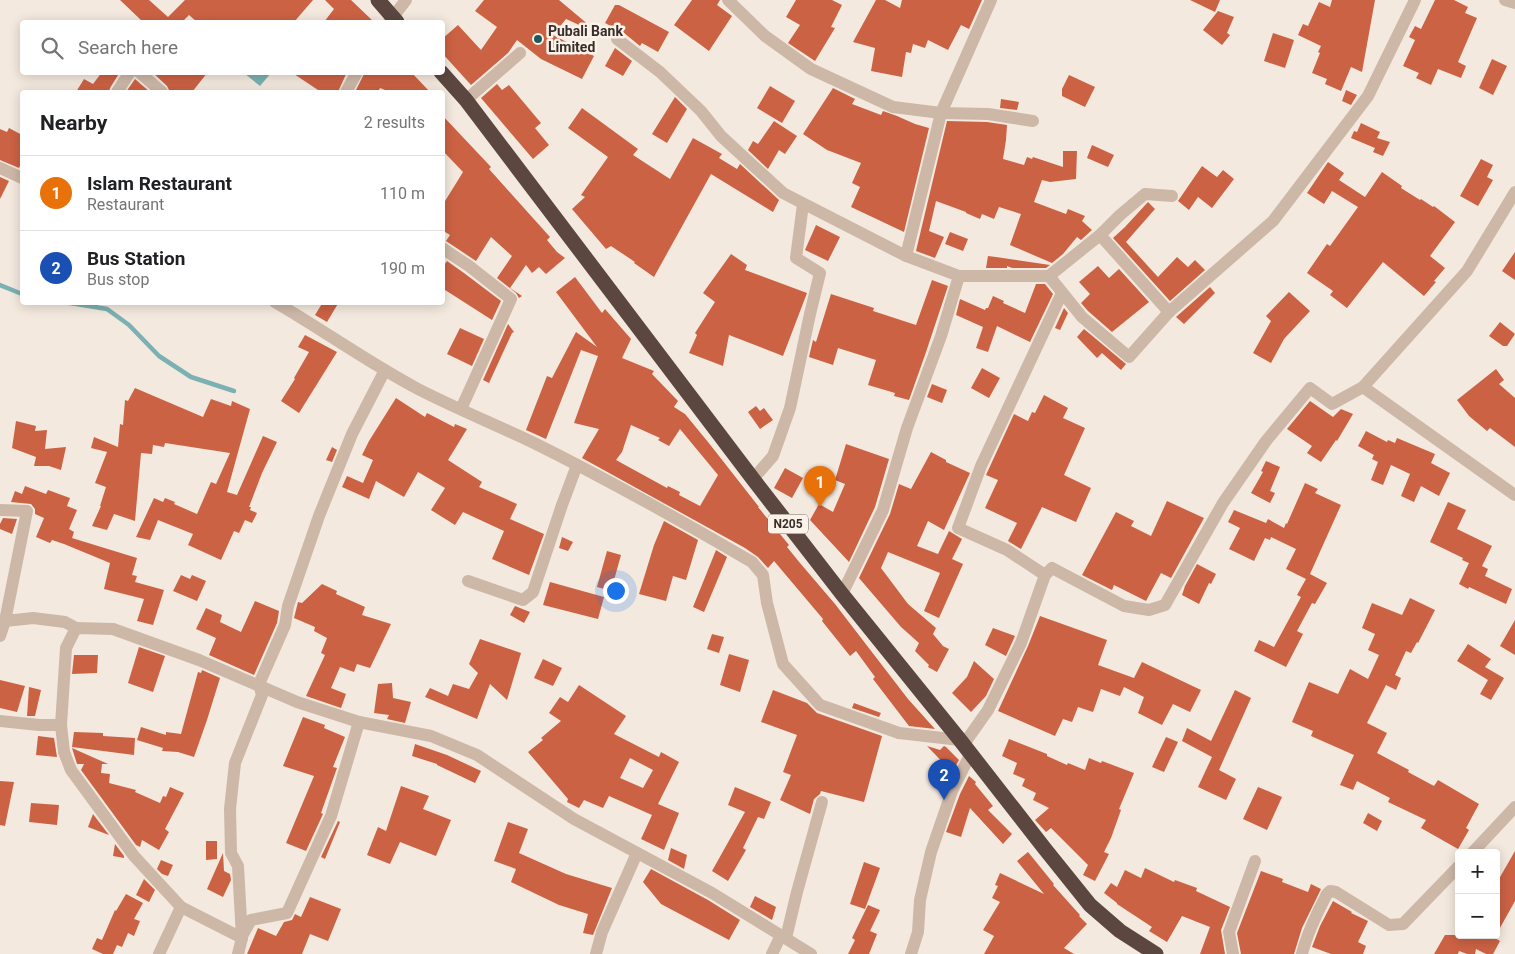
<!DOCTYPE html>
<meta charset="utf-8">
<style>
:root{--surface:#fff;--page:#f6f6f6;--text:#202124;--muted:#757577;--line:#e0e0e0;--accent:#b45309}
body{margin:0;font-family:Roboto,sans-serif;background:var(--page);color:var(--text)}
.controls{position:absolute;right:15px;bottom:15px;display:grid;overflow:hidden;border-radius:5px;box-shadow:0 2px 12px #0003}
.controls button{width:45px;height:45px;display:grid;place-items:center;padding:0;border:0;border-bottom:1px solid var(--line);background:var(--surface);color:var(--text);font:25px sans-serif}
.you{position:absolute;left:615px;top:590px;width:18px;height:18px;margin:-12px;border:4px solid #fff;border-radius:50%;background:#1a73e8;box-shadow:0 0 0 8px #1a73e833}
.badge{display:grid;place-items:center;width:32px;height:32px;border-radius:50%;background:var(--accent);color:#fff;font-size:16px;font-weight:700}
.pin{position:absolute;translate:-50% -41px;filter:drop-shadow(0 1px 2px #0008)}
.pin::after{content:'';position:absolute;top:26px;width:18px;height:15px;background:inherit;clip-path:polygon(0 0,100% 0,50% 100%)}
.list{margin:0;padding:0;list-style:none}
h2{display:flex;justify-content:space-between;align-items:center;height:65px;margin:0;padding:0 20px;font-size:21px}
h2 small{font-size:16px;font-weight:400;color:var(--muted)}
.list li{display:grid;grid-template-columns:32px 1fr auto;gap:15px;align-items:center;box-sizing:border-box;height:75px;padding:0 20px;border-top:1px solid var(--line)}
.list b{display:block;font-size:19px;white-space:nowrap}
.list p{margin:0;font-size:16px;white-space:nowrap;color:var(--muted)}
.list em{font-size:16px;font-style:normal;color:var(--muted)}
.icon{flex:none;width:28px;height:28px;fill:none;stroke:currentColor;stroke-width:2;stroke-linecap:round;stroke-linejoin:round}
.map{position:relative;flex:none;width:1515px;height:954px;overflow:hidden}
.search{position:absolute;background:var(--surface);box-shadow:0 2px 12px #0003;left:20px;top:20px;width:425px;height:55px;display:flex;align-items:center;gap:12px;box-sizing:border-box;padding:0 18px;border-radius:5px;color:var(--muted);font-size:19px}
.panel{position:absolute;background:var(--surface);box-shadow:0 2px 12px #0003;left:20px;top:90px;width:425px;height:215px;border-radius:5px}
.map>svg:first-child{display:block}
</style>
<div class="map">
<svg width="1515" height="954" viewBox="0 0 1515 954">
<rect width="100%" height="100%" fill="#f4e9de"/>
<path fill="#7bb1b2" d="M244 73H271L260 86Z"/>
<g fill="none" stroke-linecap="round" stroke-linejoin="round">
<g stroke="#7bb1b2" stroke-width="4.5">
<path d="M0 285 22 294"/>
<path d="M64 302 107 309 129 325 159 356 191 377 234 391"/>
</g>
</g>
<g fill="#cc6244" fill-rule="evenodd">
<path d="M120 0H149L168 17 185 0H313L294 22H197L189 15 182 22H143Z"/>
<path d="M325 0H351L374 22H324L334 9Z"/>
<path d="M484 0H559L590 26 588 29 566 19 553 35 594 56 582 79 541 59 517 40 508 53 471 85 442 53V39L458 25 481 50 497 27 475 11Z"/>
<path d="M692 0H720L717 5 732 16 709 51 674 25Z"/>
<path d="M796 0H832L842 5 831 27 835 28 815 61 788 43 800 25 786 17Z"/>
<path d="M876 0H885L900 8 902 0H982L969 29 961 25 948 50 928 40 925 48 913 44 911 53 906 52 902 77 871 71 875 48 853 42Z"/>
<path d="M1190 0H1220L1215 12Z"/>
<path d="M1332 0H1375L1362 72 1351 67 1341 91 1325 84 1327 79 1312 73 1320 53 1318 52 1321 46 1298 35 1303 24 1308 26 1319 2 1330 7Z"/>
<path d="M1435 0H1454L1468 7 1465 13 1477 18 1458 62 1466 66 1461 78 1438 69 1431 85 1416 78 1419 73 1403 66 1415 40 1409 37 1415 26 1421 29Z"/>
<path d="M615 5H619L669 32 658 52 642 43 640 46 624 33 605 23Z"/>
<path d="M1218 11 1234 17 1227 33 1230 35 1222 45 1203 30Z"/>
<path d="M1273 33 1294 40 1285 68 1264 61Z"/>
<path d="M615 48 632 61 623 76 605 66Z"/>
<path d="M1492 59 1507 66 1493 95 1479 88Z"/>
<path d="M102 72H120L110 88 109 92H76L84 79 93 84Z"/>
<path d="M152 72H208L192 92H170L167 86Z"/>
<path d="M291 72H347L338 92H321Z"/>
<path d="M365 72H411L430 92H390L380 88 378 92H355Z"/>
<path d="M1069 75 1095 87 1085 107 1062 96V89Z"/>
<path d="M135 79 150 92H126Z"/>
<path d="M497 84 502 90 509 85 541 123 535 128 549 145 533 159 481 98Z"/>
<path d="M770 86 795 101 782 123 757 108Z"/>
<path d="M833 88 855 99 852 104 881 115 883 111 897 116 915 124 929 128 904 232 851 207 860 187 852 183 861 163 827 150 803 134Z"/>
<path d="M1346 90 1357 95 1351 105 1342 101Z"/>
<path d="M675 97 687 109 667 143 652 134Z"/>
<path d="M1001 99 1019 102 1017 110 1000 108Z"/>
<path d="M582 108 638 149 633 155 670 179 693 138 722 154 719 158 737 169 740 164 779 200 773 212 711 174 654 277 634 263 635 262 611 246 606 249 572 209 585 197 581 195 608 157 568 128Z"/>
<path d="M442 115 491 167 489 169 550 237 547 240 557 252 565 258 546 274 539 267 532 273 526 265 510 288 522 296 519 298 516 293 497 278 512 256 491 237 476 261 446 241 450 235 442 230V206L463 172 442 150Z"/>
<path d="M774 121 797 136 785 154 779 150 768 169 748 150 753 141 758 144Z"/>
<path d="M947 121 987 122 1007 125 1006 140 1003 159 1024 165 1027 157 1032 159 1033 157 1063 167V151H1077L1076 179 1050 182 1042 180 1034 202 1066 214 1068 209 1085 216 1082 221 1092 230 1081 240 1077 237 1063 254 1052 263 1010 245 1021 214 999 207 994 219 982 214 980 219 966 213V212L936 201 929 231 944 237 935 258 916 251Z"/>
<path d="M1361 123 1380 132 1377 138 1390 142 1383 156 1373 152 1375 148 1351 138 1354 131 1357 132Z"/>
<path d="M9 128 22 135V161L19 168 0 160V129L7 132Z"/>
<path d="M1092 145 1114 155 1108 167 1087 158Z"/>
<path d="M1481 159 1493 165 1487 177 1493 180 1478 206 1460 196Z"/>
<path d="M1328 162 1344 173 1339 180 1365 197 1382 172 1402 186 1401 188 1420 200 1421 199 1433 207 1434 206 1455 222 1430 256 1445 268 1434 281 1436 282 1424 296 1383 262 1347 308 1330 295 1333 291 1307 273 1327 244 1330 246 1358 207 1332 191 1324 204 1307 193Z"/>
<path d="M1202 166 1217 177 1223 170 1234 179 1212 208 1198 197 1189 210 1178 201Z"/>
<path d="M0 177 9 181 0 199Z"/>
<path d="M1148 202 1155 209 1126 242 1158 277 1177 257 1188 267 1195 260 1205 270 1170 301 1113 238 1125 227Z"/>
<path d="M816 225 840 237 828 261 805 250Z"/>
<path d="M950 232 968 239 963 251 945 244Z"/>
<path d="M1515 252V280L1502 271Z"/>
<path d="M731 254 747 265 745 270 807 293 783 356 729 335 723 366 689 353 697 335 695 333 715 302 703 293Z"/>
<path d="M988 256 996 257 1050 265 1046 268H1012L1007 266V268H986Z"/>
<path d="M447 261 464 273 501 301 492 320 442 288V268Z"/>
<path d="M1098 266 1109 278 1119 269 1149 302 1112 332 1088 311 1081 303 1090 294 1079 282Z"/>
<path d="M575 277 602 313 605 309 631 339 622 358 654 371 652 374 678 401 674 407 685 414 708 442 759 507H758L789 545 787 547 800 563 835 604 908 699 935 729 909 726 873 679 875 677 856 651 850 656 822 621 823 619 774 561 768 568 758 557 745 548 582 458 599 429 574 423 598 356 581 350 546 439 526 430 547 376 552 378 576 332 597 347 556 292ZM631 425 660 438 658 440 669 446 680 429 718 475 700 506 679 495 680 492 668 486 667 488 616 460 622 452Z"/>
<path d="M932 280 948 286 925 355 909 400 894 396 895 393 868 385 876 360 838 348 833 365 809 357 813 340 816 342 831 294 874 308 873 311 916 325Z"/>
<path d="M1036 284H1045L1053 294 1030 342 997 326 988 352 976 348 983 327 956 315 960 299 985 310 986 308H988L993 296 1004 301 1003 303 1025 313Z"/>
<path d="M1210 287 1215 293 1184 324 1176 317Z"/>
<path d="M1289 292 1310 311 1284 339 1271 363 1253 353 1271 321 1266 316Z"/>
<path d="M323 302H339L327 322 315 315Z"/>
<path d="M1064 308 1068 313 1060 330 1055 328Z"/>
<path d="M1500 322 1515 334 1507 346H1503L1489 336Z"/>
<path d="M508 324 514 332 512 333 489 383 483 380Z"/>
<path d="M460 328 484 339 472 366 447 354Z"/>
<path d="M1084 329 1126 364 1121 370 1102 353 1097 358 1077 337Z"/>
<path d="M305 335 337 352 299 413 281 401 295 379 294 378 309 352 298 347Z"/>
<path d="M982 368 1000 378 989 398 971 388Z"/>
<path d="M1496 369 1504 380 1499 384 1515 398V447L1490 428 1487 431 1469 416 1457 400Z"/>
<path d="M932 384 947 390 942 403 927 397Z"/>
<path d="M135 388 203 417 211 399 231 406 232 401 250 409 227 492 237 495 263 436 277 442 262 473 249 507H251L250 510 257 513 252 523 245 520 239 533 234 531 221 560 188 545 193 534 158 520 150 540 136 537 154 498 163 502 165 498 175 502 174 504 197 514 211 482 216 484 230 453 165 443 164 447 153 445 152 454 141 453 135 521 114 514 107 530 92 526 101 506H100L106 487 95 483 107 452 91 448 94 437 118 447 120 424 123 425 125 400 128 401Z"/>
<path d="M1044 395 1068 408 1063 418 1085 428 1064 475 1091 488 1076 522 1042 507 1021 549 1008 541 1017 523 985 508 998 480 986 475 1014 414 1028 421 1032 412 1035 413Z"/>
<path d="M396 398 425 417 427 413 454 427 455 424 467 429 448 460 482 482 479 487 517 504 510 519 544 534 529 575 492 559 504 531 463 512 455 525 431 510 445 488 418 472 404 497 376 481 369 499 342 487 347 476 363 483 373 460 362 455 369 441Z"/>
<path d="M1310 401 1333 417 1341 409 1353 414 1337 441 1336 440 1321 462 1307 453 1312 446 1287 429Z"/>
<path d="M756 406 760 411 764 408 773 420 760 429 748 412Z"/>
<path d="M16 421 36 426 35 431 47 430 45 449 66 447 61 470 49 466H34L36 457 12 448Z"/>
<path d="M1366 431 1387 442 1388 440 1395 443 1397 438 1435 454 1431 463 1450 473 1439 496 1421 486 1414 502 1401 496 1410 474 1391 465 1383 485 1371 480 1378 462 1372 459 1374 455 1358 446Z"/>
<path d="M846 444 889 459 875 507 849 562 810 520 819 504 833 512 845 484 835 480Z"/>
<path d="M332 447 337 450 332 462 326 460Z"/>
<path d="M931 452 946 460V462L970 473 944 530 928 521 917 546 938 554 949 531 962 539 952 559 963 564 939 618 924 611 940 573 888 552 881 568 908 604 936 628 933 634 943 646 949 649 937 672 928 667 929 665 915 651 919 643 901 627 859 578 890 514 899 484 911 489Z"/>
<path d="M1266 461 1280 467 1270 491 1275 493 1270 503 1251 493 1263 472 1261 471Z"/>
<path d="M785 468 803 478 792 498 774 488Z"/>
<path d="M1305 483 1318 489 1315 493 1341 505 1310 574 1327 583 1315 604 1312 603 1297 631 1303 634 1286 667 1254 651 1259 640 1274 647 1301 597 1297 595 1306 579 1286 569 1296 549 1271 537 1270 540 1265 538 1254 561 1229 549 1240 528 1228 522 1234 510 1266 523 1268 519 1284 528 1286 523 1287 524Z"/>
<path d="M25 486 46 494 48 490 70 498 67 506 77 510 69 529 74 532 72 538 137 558 132 575 137 576 135 582 164 590 153 625 137 621 144 599 104 589 110 563 64 544 52 540 50 543 36 537 44 518 35 514V509L31 504 11 502 15 491 22 494Z"/>
<path d="M1167 501 1204 518 1171 578 1161 573 1146 601 1114 585 1112 590 1082 575 1116 512 1134 521 1131 526 1151 536Z"/>
<path d="M1448 502 1466 510 1457 529 1492 546 1482 566 1488 569 1485 576 1512 589 1506 604 1469 587 1468 589 1459 584 1469 563 1462 560 1463 558 1430 542Z"/>
<path d="M3 518 17 519 12 534 0 529V524Z"/>
<path d="M664 521 698 540 686 580 673 576 666 601 639 594 654 545Z"/>
<path d="M562 537 573 542 568 551 559 548Z"/>
<path d="M716 550 727 557 704 612 693 607Z"/>
<path d="M607 551 621 555 611 591 597 587Z"/>
<path d="M1197 564 1216 574 1211 584 1209 583 1199 604 1182 595 1185 586Z"/>
<path d="M181 575 190 579 192 575 206 581 197 601 173 591Z"/>
<path d="M550 582 604 597 598 619 543 605Z"/>
<path d="M322 584 337 591 336 594 365 607 362 615 391 624 370 668 357 664 354 672 340 667 331 688 346 694 341 708 306 696 325 655 321 653 327 638 314 631 315 627 294 618 298 602 302 603Z"/>
<path d="M1410 598 1435 610 1418 643 1417 642 1411 653 1406 651 1395 675 1401 678 1396 690 1386 685 1367 723 1387 733 1377 753 1409 770 1408 772 1434 786 1438 780 1479 804 1466 828 1469 830 1458 849 1421 828 1426 820 1388 802 1390 798 1357 781 1353 790 1340 785 1354 755 1311 736 1313 731 1292 722 1309 682 1338 694 1350 669 1368 679 1379 655 1368 650 1375 634 1362 628 1372 603 1402 615Z"/>
<path d="M255 601 279 611 277 623 254 675 209 655 216 638 196 629 206 608 222 615 220 622 241 632Z"/>
<path d="M515 606 530 612 524 623 510 615Z"/>
<path d="M1040 616 1107 640 1098 665 1134 678 1142 662 1201 690 1190 712 1173 704 1162 725 1138 713 1144 697 1124 687 1120 696 1101 689 1093 712 1078 707 1072 722 1063 719 1055 736 998 711 1028 646Z"/>
<path d="M1515 620V655L1500 646Z"/>
<path d="M993 628 1015 636 1006 656 985 645Z"/>
<path d="M712 634 724 637 719 653 707 649Z"/>
<path d="M480 639 521 653 507 700 490 684 477 719 425 697 430 688 448 696 453 684 469 689 478 673 469 664Z"/>
<path d="M1468 644 1491 659 1485 667 1504 678 1491 700 1480 694 1488 680 1457 661Z"/>
<path d="M139 647 165 656 153 692 128 683Z"/>
<path d="M729 654 749 660 740 692 720 685Z"/>
<path d="M74 655H98L97 673 72 674Z"/>
<path d="M543 659 562 668 553 686 534 678Z"/>
<path d="M974 661 994 679 986 696 971 712 952 693 967 677Z"/>
<path d="M202 670 220 678 207 720 194 757 178 752 162 751 163 748 137 740 141 727 166 735V732L181 734 198 672 201 673Z"/>
<path d="M0 680 25 686 17 712 0 708Z"/>
<path d="M392 683 393 698 411 702 405 723 387 719 389 715 374 713 378 684Z"/>
<path d="M579 685 626 716 614 734 659 757 661 752 679 762 658 804 679 813 664 850 641 839 652 815 609 796 603 808 584 800 579 808 567 802 568 799 528 752 543 740 541 738 561 721 549 713 560 697 568 702ZM630 758 653 770 643 788 620 778Z"/>
<path d="M29 687 41 690 35 716H27Z"/>
<path d="M773 690 807 703 817 713 882 736 864 802 821 791 820 794 814 799 810 814 780 800 791 775 783 772 797 735 761 722Z"/>
<path d="M1235 690 1251 698 1219 770 1236 779 1226 800 1198 787 1212 757 1182 741 1187 728 1211 741Z"/>
<path d="M854 703 881 713 879 717 852 708Z"/>
<path d="M303 717 325 725 324 728 345 737 333 767 337 768 321 813 323 814 306 851 286 843 314 776 283 766Z"/>
<path d="M74 732 103 733V736L135 738 134 755 72 747Z"/>
<path d="M38 736 54 738 57 757 36 755Z"/>
<path d="M1166 737 1178 742 1164 772 1152 767Z"/>
<path d="M1009 739 1047 754V756L1067 765 1068 763 1085 770 1089 758 1101 763 1102 761 1134 773 1119 809 1121 810 1111 838 1104 852 1109 854 1095 881 1083 875 1088 865 1051 828 1046 832 1035 820 1049 808 1033 800 1036 793 1022 786 1025 779 1013 774 1017 763 1002 756Z"/>
<path d="M415 744 447 755 481 771 475 783 437 765V764L412 756Z"/>
<path d="M927 746 940 750 944 746 946 747 959 760 955 767 951 771Z"/>
<path d="M72 748 108 764H102L101 773 110 774 109 783 136 790 135 792 160 803 163 796 166 797 170 787 184 793 165 829 169 832 159 850 142 840 140 847 136 845 81 770 84 764H77Z"/>
<path d="M969 776 976 782 975 784 993 806 988 810 1012 834 1003 844 970 808 961 837 946 832 960 794Z"/>
<path d="M0 781 14 782 5 826 0 825Z"/>
<path d="M401 786 429 796 423 809 451 820 436 856 400 842 390 864 367 855 378 827 386 831Z"/>
<path d="M735 787 771 802 764 819 758 817 743 848 746 850 728 881 712 871 745 812 728 805Z"/>
<path d="M1258 787 1282 797 1267 830 1243 819Z"/>
<path d="M31 803 59 805 57 825 29 822Z"/>
<path d="M1368 813 1382 821 1377 831 1363 823Z"/>
<path d="M93 814 109 835 88 827Z"/>
<path d="M338 821 340 822 325 859 321 857Z"/>
<path d="M508 822 528 829 519 853 566 874 612 888 593 935 583 933 588 914 559 905 511 882 516 869 494 861Z"/>
<path d="M206 841H217V859L206 860Z"/>
<path d="M115 844 124 856V858L113 856Z"/>
<path d="M671 848 687 855 684 869 668 860Z"/>
<path d="M1515 851V901L1496 935V884Z"/>
<path d="M1028 852 1054 884 1053 885 1080 915 1079 916 1087 924 1064 948 1074 954H984L994 936 983 930 1000 902 992 898 998 886 995 885 1000 873 1044 894 1017 861Z"/>
<path d="M223 853 224 871 230 874 231 880 223 897 207 889Z"/>
<path d="M161 860 173 865 168 876 162 874 157 869Z"/>
<path d="M864 862 880 868 865 909 850 904Z"/>
<path d="M1145 868 1174 882 1175 880 1197 888 1196 891 1230 907 1221 930 1225 954H1200L1210 927 1182 916 1167 942 1149 931 1152 927 1117 904V903L1104 893 1111 883 1117 887 1125 870 1141 878Z"/>
<path d="M651 869 708 900 740 920 729 940 661 904 643 882Z"/>
<path d="M1261 871 1283 879 1282 882 1308 892 1311 884 1321 889 1302 928 1294 954H1241L1237 933Z"/>
<path d="M144 879 155 890 149 902 136 895Z"/>
<path d="M126 894 143 903 134 919 140 921 134 936 128 933 122 947 117 945 113 954H103L92 949 97 938 102 940 115 910 116 911Z"/>
<path d="M755 896 776 907 772 920 750 907Z"/>
<path d="M310 897 341 909 328 941 310 934 302 954H247L258 928 276 936 284 922 292 920 295 914 301 917Z"/>
<path d="M1333 901 1352 912 1351 913 1368 921 1358 942 1366 946 1363 954H1331L1312 947 1320 926Z"/>
<path d="M868 905 880 910 870 931 877 934 869 954H848L855 940 852 938Z"/>
<path d="M1445 935H1496L1495 938 1500 941 1493 954H1486L1476 949 1475 954H1467L1459 951 1458 954H1434Z"/>
</g>
<g fill="none" stroke-linecap="round" stroke-linejoin="round">
<g stroke="#cdb8a8" stroke-width="12">
<path d="M728 0 765 36 811 69 893 107 941 113 988 114 1033 121"/>
<path d="M1505 0 1515 3"/>
<path d="M389 22 406 0"/>
<path d="M617 39 660 72 701 111 721 136 783 193 906 256"/>
<path d="M139 72 162 92"/>
<path d="M117 92 130 72"/>
<path d="M346 92 357 72"/>
<path d="M466 100 520 53"/>
<path d="M0 168 22 178"/>
<path d="M1100 235 1120 215 1145 194 1172 196"/>
<path d="M442 248 469 266 511 299 461 409"/>
<path d="M959 276H1049L1100 235 1169 312 1273 221 1368 96 1415 0"/>
<path d="M1049 276 1082 317 1129 357 1169 312"/>
<path d="M275 302C323 330 369 363 418 389 455 408 494 424 532 442 607 479 680 520 752 562L763 575 767 603 783 664 820 705 899 733 960 740"/>
<path d="M1363 387 1515 495"/>
<path d="M753 479 773 456 790 408 810 314 820 273 796 258 803 204"/>
<path d="M0 510 27 511 5 621 33 618 65 622 76 628"/>
<path d="M1045 575 1007 550 958 528 981 466 1062 293"/>
<path d="M468 581 523 600 533 592 562 505 577 465"/>
<path d="M842 594 883 510 907 428 941 336 959 276 906 256 941 113 991 0"/>
<path d="M0 636 5 621"/>
<path d="M0 721 39 725H61L66 648 76 628 113 629 199 660 297 702 359 722 431 736 477 755 574 819 712 893 811 954"/>
<path d="M61 725 64 752 71 770 134 856 181 907 242 938"/>
<path d="M964 744 988 710 1021 643 1045 575 1052 568 1124 606 1149 610 1165 605 1223 503 1266 441 1310 388 1332 404 1363 387 1467 271 1515 192"/>
<path d="M1472 853 1515 807"/>
<path d="M242 936 251 920 287 913 331 816 359 722"/>
<path d="M786 938 797 892 822 802"/>
<path d="M159 954 181 907"/>
<path d="M238 954 242 938 238 866 231 853 230 809 235 763 262 695 259 684 285 625 288 606 319 516 352 434 385 370"/>
<path d="M596 954 602 932 637 853"/>
<path d="M772 954 781 935"/>
<path d="M911 954 918 932 920 900 931 852 952 791 971 753"/>
<path d="M1233 954 1229 932 1255 861"/>
<path d="M1302 954C1307 933 1317 913 1327 894L1330 891 1336 892 1389 925 1403 924 1459 866"/>
</g>
<g stroke="#5b4740" stroke-width="15">
<path d="M378 0 397 22"/>
<path d="M441 72 466 100 753 479 842 594 960 740 1045 849 1090 905 1120 931 1156 954"/>
</g>
</g>
<circle fill="#1c5a5d" stroke="#fbf3ea" stroke-width="2" cx="538" cy="39" r="5"/>
<g text-anchor="middle" dominant-baseline="central" stroke-width="5" stroke-linejoin="round" paint-order="stroke">
<rect fill="#fbf3ea" stroke="#736963" stroke-width="1" x="768" y="514.5" width="40" height="19" rx="4"/>
<g font-size="12" font-weight="bold" fill="#392e29">
<text x="788" y="524">N205</text>
</g>
<g font-size="14" font-weight="bold" fill="#392e29" stroke="#fbf3ea" text-anchor="start">
<text x="548" y="31">Pubali Bank<tspan x="548" dy="16">Limited</tspan></text>
</g>
</g>
</svg>
<div class="controls">
<button>+</button>
<button>−</button>
</div>
<div class="you"></div>
<div class="pin badge" style="left:820px;top:507px;background:#e8710a">1</div>
<div class="pin badge" style="left:944px;top:800px;background:#1a4fb4">2</div>
<div class="search"><svg class="icon" aria-label="search" viewBox="0 0 24 24"><circle cx="10" cy="10" r="6"/><path d="M15 15l6 6"/></svg>Search here</div>
<section class="panel">
<h2>Nearby<small>2 results</small></h2>
<ul class="list">
<li><span class="badge" style="background:#e8710a">1</span><div><b>Islam Restaurant</b><p>Restaurant</p></div><em>110 m</em></li>
<li><span class="badge" style="background:#1a4fb4">2</span><div><b>Bus Station</b><p>Bus stop</p></div><em>190 m</em></li>
</ul>
</section>
</div>
